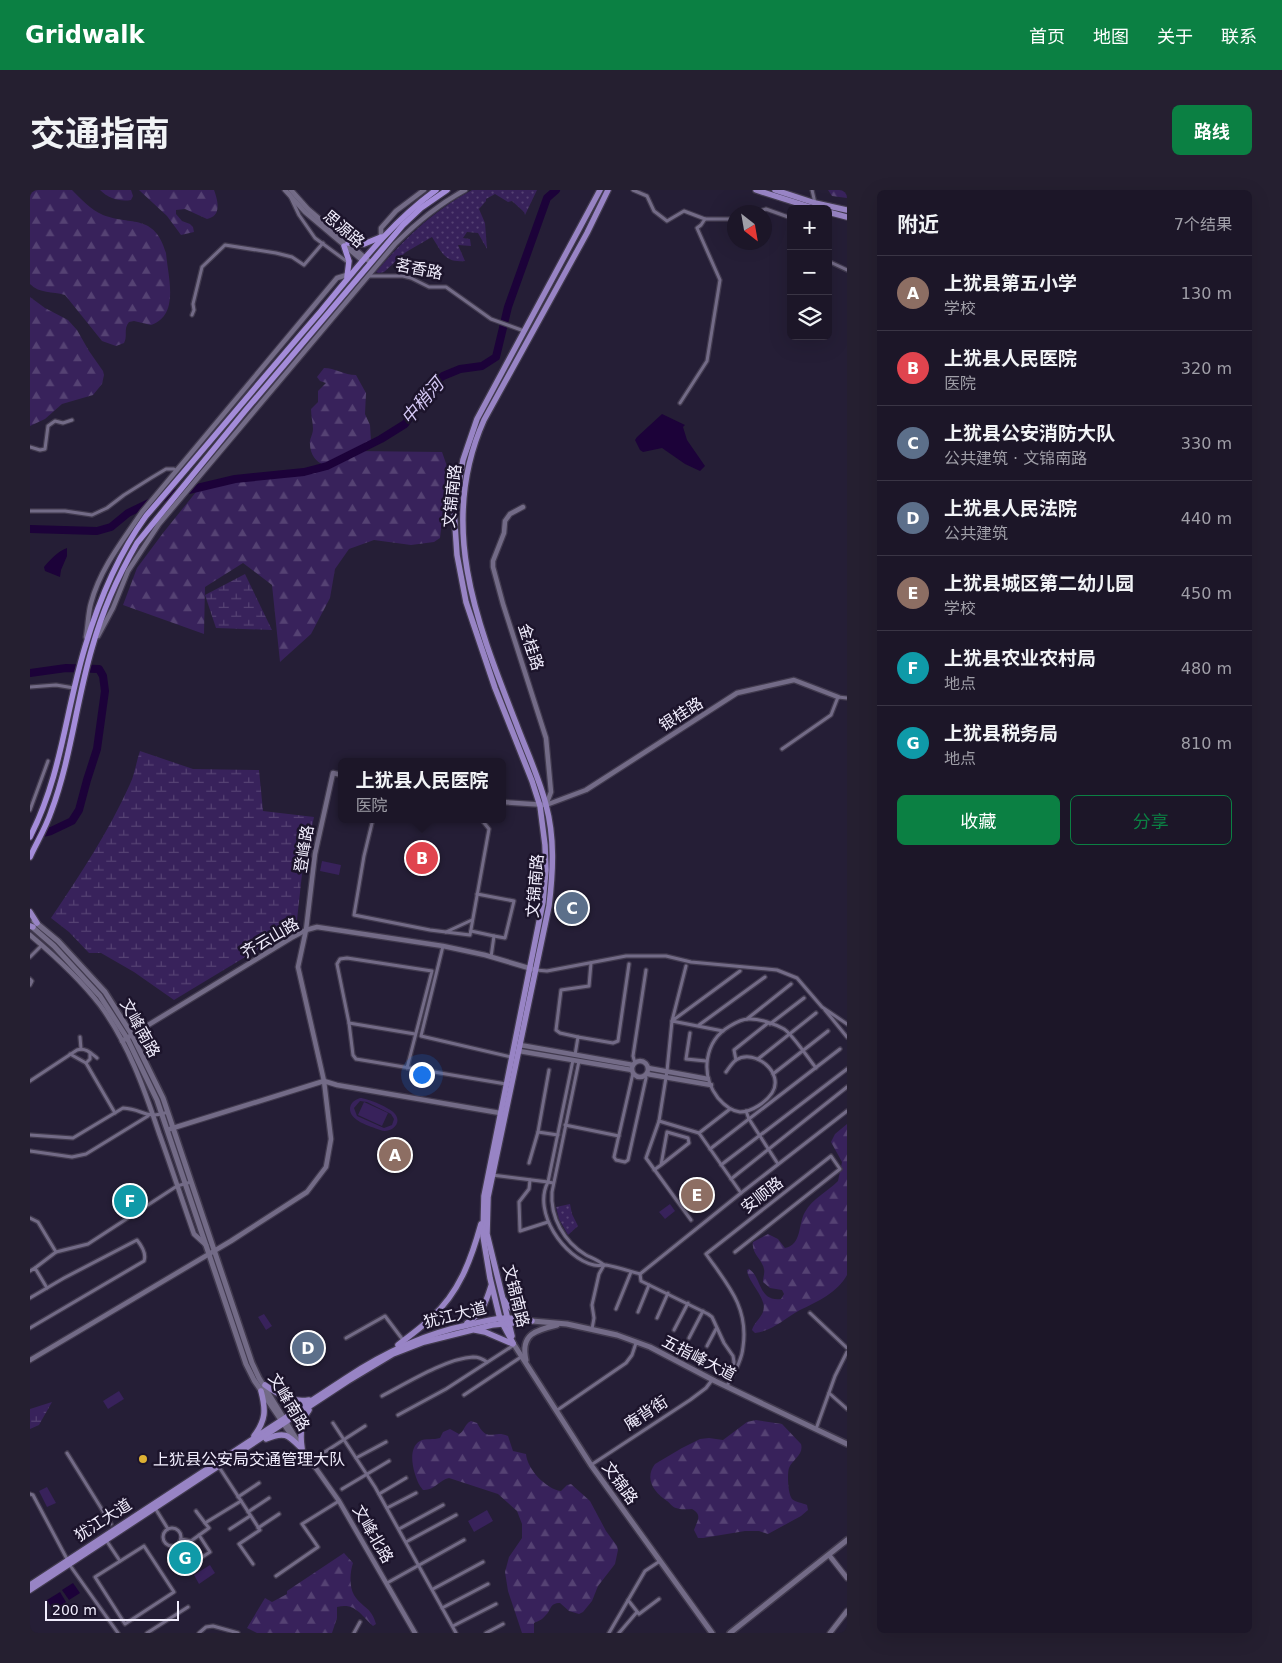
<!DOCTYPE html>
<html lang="zh">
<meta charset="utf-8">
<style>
:root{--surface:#1c1628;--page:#251f30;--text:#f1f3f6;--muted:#a09fa8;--line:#3a3545;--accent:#0b8043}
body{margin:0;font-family:"DejaVu Sans","Noto Sans SC",sans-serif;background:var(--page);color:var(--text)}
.controls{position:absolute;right:15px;top:15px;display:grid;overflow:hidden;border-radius:8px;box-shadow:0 5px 20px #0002}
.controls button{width:45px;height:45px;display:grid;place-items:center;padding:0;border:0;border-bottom:1px solid var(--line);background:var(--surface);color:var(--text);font:25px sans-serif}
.compass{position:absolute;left:697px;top:15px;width:45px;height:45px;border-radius:50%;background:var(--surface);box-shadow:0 5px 20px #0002;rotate:149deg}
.scale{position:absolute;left:15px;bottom:12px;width:134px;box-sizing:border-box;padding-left:5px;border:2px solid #f1edfd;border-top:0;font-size:14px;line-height:18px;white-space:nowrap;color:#f1edfd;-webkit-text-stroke:4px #1c142b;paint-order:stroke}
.you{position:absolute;left:391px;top:884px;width:18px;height:18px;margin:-12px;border:4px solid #fff;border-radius:50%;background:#1a73e8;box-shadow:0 0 0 8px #1a73e833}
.badge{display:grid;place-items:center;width:32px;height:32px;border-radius:50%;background:var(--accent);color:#fff;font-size:16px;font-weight:700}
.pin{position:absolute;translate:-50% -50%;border:2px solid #fff;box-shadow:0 1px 5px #0006}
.popup{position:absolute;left:308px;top:568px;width:168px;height:65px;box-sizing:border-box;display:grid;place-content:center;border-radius:8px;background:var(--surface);filter:drop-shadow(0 1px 4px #0005);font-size:16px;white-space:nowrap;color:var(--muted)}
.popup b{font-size:19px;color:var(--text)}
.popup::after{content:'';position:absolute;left:50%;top:100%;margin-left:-10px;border:10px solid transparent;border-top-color:var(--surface)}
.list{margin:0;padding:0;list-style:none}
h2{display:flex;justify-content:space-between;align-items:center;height:65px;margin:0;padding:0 20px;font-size:21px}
h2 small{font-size:16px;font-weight:400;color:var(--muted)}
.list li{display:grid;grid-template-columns:32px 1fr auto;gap:15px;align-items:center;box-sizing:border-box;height:75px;padding:0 20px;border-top:1px solid var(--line)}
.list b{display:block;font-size:19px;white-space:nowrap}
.list p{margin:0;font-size:16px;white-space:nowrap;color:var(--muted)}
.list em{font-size:16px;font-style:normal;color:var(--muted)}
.actions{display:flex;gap:10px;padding:15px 20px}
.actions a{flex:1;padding:11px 0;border:1px solid var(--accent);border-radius:8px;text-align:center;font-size:18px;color:var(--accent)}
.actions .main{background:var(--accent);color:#fff}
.icon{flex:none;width:28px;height:28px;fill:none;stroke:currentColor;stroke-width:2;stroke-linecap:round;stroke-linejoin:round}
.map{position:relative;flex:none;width:817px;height:1443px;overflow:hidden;border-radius:8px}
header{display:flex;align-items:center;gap:30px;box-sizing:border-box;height:70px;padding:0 25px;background:var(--accent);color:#fff}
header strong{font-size:24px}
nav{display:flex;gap:28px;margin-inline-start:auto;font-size:18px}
.intro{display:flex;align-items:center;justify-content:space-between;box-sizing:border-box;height:120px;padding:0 30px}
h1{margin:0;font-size:35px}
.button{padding:12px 22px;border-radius:8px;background:var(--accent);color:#fff;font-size:18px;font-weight:700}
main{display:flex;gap:30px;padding:0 30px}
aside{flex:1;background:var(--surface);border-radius:8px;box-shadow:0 5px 20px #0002}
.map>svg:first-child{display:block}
</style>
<header>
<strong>Gridwalk</strong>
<nav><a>首页</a><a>地图</a><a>关于</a><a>联系</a></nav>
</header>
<div class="intro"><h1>交通指南</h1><a class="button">路线</a></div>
<main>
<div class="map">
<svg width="817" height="1443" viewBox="0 0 817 1443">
<defs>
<pattern id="grass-dots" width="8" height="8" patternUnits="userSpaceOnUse" patternTransform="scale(1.25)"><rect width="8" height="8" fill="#38225b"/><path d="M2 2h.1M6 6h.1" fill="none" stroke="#554273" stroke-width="1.8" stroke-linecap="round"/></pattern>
<pattern id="forest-firs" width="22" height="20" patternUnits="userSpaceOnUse" patternTransform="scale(1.25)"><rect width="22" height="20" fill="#38225b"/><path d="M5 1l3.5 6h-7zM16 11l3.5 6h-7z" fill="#554273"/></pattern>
<pattern id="wetland-marsh" width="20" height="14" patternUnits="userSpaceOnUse" patternTransform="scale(1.25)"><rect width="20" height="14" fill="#38225b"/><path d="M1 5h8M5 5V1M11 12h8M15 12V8" fill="none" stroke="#554273"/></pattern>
</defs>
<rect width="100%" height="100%" fill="#251e36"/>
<g fill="url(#grass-dots)">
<path d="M442 0H507L495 25 494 22 482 11 478 12 465 4 456 9V11L449 19 455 33 457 59 448 43 437 42 433 48 440 49 441 56 428 55 435 71C414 73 412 62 402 47L376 62 354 82 349 83 346 82C376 47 402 22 442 0Z"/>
<path d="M540 1014 542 1024 548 1036 538 1045 529 1029 526 1017Z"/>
</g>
<g fill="url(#forest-firs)">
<path d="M0 0H42C51 9 61 20 73 25 102 36 124 23 136 63 138 87 150 125 121 135L104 131 99 132C93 139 98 146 94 153L86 156 72 151 35 105C22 101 10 104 0 94Z"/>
<path d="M70 0H101L103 6 101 10C89 12 78 8 70 0Z"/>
<path d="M109 0H184C188 11 192 26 177 29L155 19 146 20V24L152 31 160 34 163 37 164 42 151 45 137 26Z"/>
<path d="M798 0H817V8L802 6Z"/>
<path d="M0 107 15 118 38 130 47 140 59 161 73 181 74 185 72 194 63 205 32 214 15 229 0 236Z"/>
<path d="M294 178C305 178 314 185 326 185L336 203 335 224 340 235 341 251 295 275C286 273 280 264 280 254 279 250 283 244 283 239 283 233 281 226 281 219L288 212V201L296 193 290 191 287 187Z"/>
<path d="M324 261 412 262 418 279 410 348 404 352 381 355 344 350 319 359 305 379 300 408 281 444 250 472 242 395 213 373 175 397 174 444 93 415 107 378 133 343 166 302 205 289 274 282 297 276Z"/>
<path d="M817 934V1085C808 1102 787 1112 770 1120 755 1128 743 1141 725 1143L722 1140C724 1133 730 1129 733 1122 738 1108 718 1093 717 1080L719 1079C732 1087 728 1112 751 1109L754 1104 752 1100 740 1098 733 1092C733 1087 735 1083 734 1079 732 1069 721 1063 723 1052L738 1044 748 1049 755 1058C772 1055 768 1034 775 1022 783 1008 797 1002 808 991L812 972 801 952 805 944Z"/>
<path d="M726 1230 752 1234 771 1254C774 1265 763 1269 759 1278 757 1284 758 1304 762 1309 765 1312 773 1313 777 1315L778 1320 771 1326 738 1344 729 1341H715L673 1348H668L664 1340C667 1331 673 1325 662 1319 657 1319 651 1320 646 1318 642 1317 640 1313 637 1311 624 1302 614 1289 625 1274L652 1258 670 1249 679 1248 693 1250 717 1232Z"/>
<path d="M441 1231 447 1233C458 1254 463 1239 478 1246L483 1261 496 1264C497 1279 516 1299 531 1301L537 1295 541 1294 560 1311 576 1341 587 1356 588 1360 585 1374 568 1396 562 1411 553 1422 549 1424 539 1421 530 1413C519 1413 522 1420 515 1426 512 1430 508 1431 504 1433V1443H492L478 1401 475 1382 479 1367 492 1348V1334L487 1321 468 1304 419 1288C409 1290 404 1301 393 1300L390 1296C384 1285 376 1259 390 1251 395 1248 404 1250 410 1248L413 1242 420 1239 429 1244C435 1241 434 1234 441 1231Z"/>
<path d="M314 1363 323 1373C320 1382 319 1396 324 1405 332 1418 341 1416 346 1434L343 1436C331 1425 325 1412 307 1417V1428L302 1443H227L217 1438 235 1408 242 1412 257 1404V1401Z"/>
</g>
<g fill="url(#wetland-marsh)">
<path d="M215 384 242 440 186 438 175 405Z"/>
<path d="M110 561 163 579 229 580 233 621 284 627 272 684 267 730 260 740 144 810 104 782 71 763H59L39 742 21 728C50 685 79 641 100 594 105 584 106 572 110 561Z"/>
<path d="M22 1212 9 1235 0 1239V1219Z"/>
</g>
<g fill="#38225b" fill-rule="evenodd">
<path d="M292 671 311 675 309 685 290 681Z"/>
<path d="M330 908C337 908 361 918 365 924 373 934 360 944 350 940 340 936 319 931 320 918 321 912 325 910 330 908ZM330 911 337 912 361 924 364 929 362 935 354 938 327 926 324 918Z"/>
<path d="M334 912 358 923 352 936 328 925Z"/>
<path d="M640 1014 645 1021 635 1029 629 1022Z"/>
<path d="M234 1124 242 1136 236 1140 228 1127Z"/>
<path d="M89 1201 94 1209 78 1219 73 1211Z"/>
<path d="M17 1297 26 1313 17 1317 9 1301Z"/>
<path d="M457 1320 463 1331 444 1342 438 1331Z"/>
<path d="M180 1375 185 1383 169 1394 164 1385Z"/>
</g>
<g fill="#1c0239">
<path d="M632 224 655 235 653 237 657 250 675 276 670 281 655 274 632 258 613 262 610 260 605 250 607 247Z"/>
<path d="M37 358V366L31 380 30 387 15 381 14 377C20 370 28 361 37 358Z"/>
<path d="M43 1393 50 1403 39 1410 32 1400Z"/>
<path d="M30 1402 36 1412 23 1420 17 1410Z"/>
</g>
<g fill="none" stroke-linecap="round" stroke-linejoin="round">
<g stroke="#1c0239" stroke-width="8">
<path d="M0 339 67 341 81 337 98 323 123 311 146 303 205 289 274 282 297 276 351 249 375 234 403 194 413 186 430 179 452 176 466 167 478 117 517 8 526 0"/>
<path d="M0 483 36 478 69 479 73 486 75 501 67 559 57 590 49 620 42 631 21 641 0 646"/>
</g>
<defs>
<g id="minor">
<path d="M603 0 617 6 624 21 637 31 654 21 675 29 671 35 667 38 690 90 677 171 650 213"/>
<path d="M782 0 785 13"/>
<path d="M261 8 269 25 285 48 319 73"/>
<path d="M727 22 736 19 761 28"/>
<path d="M675 29H704"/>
<path d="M798 71 817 80"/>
<path d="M339 86H373L381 88 399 97H416L461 129 494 141"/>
<path d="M162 125 164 120 163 114 172 77 195 55 246 63 262 67 274 75 293 53"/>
<path d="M0 257 10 260 15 259 18 236 25 231 33 233 42 230"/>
<path d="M0 321H35L62 325 77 318 94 305 121 288 136 279H144L146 281"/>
<path d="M0 497 26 495 44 498"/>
<path d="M752 559 801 525 808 507 817 508"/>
<path d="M0 620 18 571"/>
<path d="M343 629 334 666 324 725 400 740 440 745 459 639 451 629"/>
<path d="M447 704 484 711 475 748 464 746"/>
<path d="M441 741 464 746 461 767"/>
<path d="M416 742 442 730"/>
<path d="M413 756 391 846 481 867"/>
<path d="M0 767 12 755"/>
<path d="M656 776 642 831 710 781"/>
<path d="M506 780 517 781 596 766H636L661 772 747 780 767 788 792 817 817 834"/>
<path d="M0 789 2 791 0 795"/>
<path d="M795 820 817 847"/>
<path d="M717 829 761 794"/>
<path d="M319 833 385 844"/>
<path d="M740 834 774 808"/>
<path d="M669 835 735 787"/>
<path d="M660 843 656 869 676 871"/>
<path d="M50 847 51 859"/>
<path d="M548 847 530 843 526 840 531 800 559 796 561 773"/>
<path d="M40 864 56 873 85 923"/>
<path d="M545 865 548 847 583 853 588 851 599 774"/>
<path d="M728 869 786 823"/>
<path d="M706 870 704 860 738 833"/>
<path d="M549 871 522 1002C520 1027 534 1052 556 1065 562 1068 568 1070 574 1075"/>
<path d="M56 873 60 869V863"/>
<path d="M605 873 603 866 616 780"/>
<path d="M377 878 402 781 317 768 310 769 307 774 319 833 323 865 326 869 476 894"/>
<path d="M519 880 508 942 528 945"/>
<path d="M696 882C699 878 702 873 706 870 725 858 755 883 742 903 736 912 722 922 710 922 701 921 694 915 688 908 670 885 674 851 700 836 705 833 712 829 718 829 728 828 745 834 754 839 763 845 778 868 786 878"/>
<path d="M603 883 584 967 586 970 595 972 598 970 616 888 615 886"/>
<path d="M743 884 798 841"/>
<path d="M0 891 47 860C55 857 61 863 67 868"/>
<path d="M716 921 719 929 748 974"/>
<path d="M629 931 616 968 661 1030"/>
<path d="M535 935 589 946"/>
<path d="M669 943 700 919"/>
<path d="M0 945 43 948 93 918C114 919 114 930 138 922"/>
<path d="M680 959 810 859"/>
<path d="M0 961 42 967 56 964 118 926"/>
<path d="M499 973 508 942"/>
<path d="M691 975 817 879"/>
<path d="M624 980 631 975 637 942 658 948 659 953 631 975"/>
<path d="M462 985 518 992 543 870"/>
<path d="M701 989 817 897"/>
<path d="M500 990 499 999 489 1012 490 1041 518 1032"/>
<path d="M523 993 518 992C502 1022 534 1068 564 1075 568 1076 572 1075 576 1075 587 1077 599 1081 610 1084L711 1003 669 943 629 931 637 881 642 831 693 841"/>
<path d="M711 1003 817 921"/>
<path d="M0 1028 8 1032 26 1062"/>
<path d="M5 1078 26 1062 58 1054 147 996 161 992"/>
<path d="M0 1081 5 1078 17 1098"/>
<path d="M610 1084 611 1091 678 1124 682 1127 694 1153 703 1166 704 1172 702 1182"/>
<path d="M0 1108 34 1088 107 1050C111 1055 117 1063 114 1071L0 1138"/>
<path d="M586 1119 601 1082"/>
<path d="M608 1122 619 1095"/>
<path d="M780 1123 817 1158"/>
<path d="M627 1128 638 1103"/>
<path d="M562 1139 564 1128 562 1115 569 1084 574 1075"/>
<path d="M644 1140 658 1113"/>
<path d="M316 1148 355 1126 373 1150"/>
<path d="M659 1148 673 1121"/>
<path d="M677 1156 686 1139"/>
<path d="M697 1196C703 1184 712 1171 713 1157 719 1117 697 1094 676 1064L801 966 810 979 705 1062"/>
<path d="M799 1203 817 1219"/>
<path d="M434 1205 491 1167"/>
<path d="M352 1206C375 1194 417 1168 443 1167 448 1167 453 1169 457 1172"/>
<path d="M526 1221 596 1173 602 1165 606 1153"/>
<path d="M368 1225 416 1199 484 1155"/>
<path d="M303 1233 345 1297 426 1443"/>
<path d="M786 1239 805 1186 817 1162"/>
<path d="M37 1263 81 1334"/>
<path d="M290 1265 335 1236"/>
<path d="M326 1268 356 1252"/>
<path d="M561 1275 660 1210 676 1198 682 1190"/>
<path d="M189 1277 230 1340 209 1354 223 1374"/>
<path d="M312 1299 359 1271"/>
<path d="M0 1304 3 1305 37 1369"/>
<path d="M349 1304 376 1288"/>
<path d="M208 1307 229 1293"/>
<path d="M125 1318 138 1339"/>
<path d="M357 1318 386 1303"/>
<path d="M166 1321 175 1333"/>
<path d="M218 1322 239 1308"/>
<circle cx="142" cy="1347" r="9"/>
<path d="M228 1338 249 1324"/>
<path d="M200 1339 220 1326"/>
<path d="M369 1339 413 1315"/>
<path d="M151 1349 161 1351 179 1338 175 1333 211 1311"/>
<path d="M76 1350 90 1371"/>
<path d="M376 1352 426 1325"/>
<path d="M114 1356 144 1402 95 1434 65 1387Z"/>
<path d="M39 1374 88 1443"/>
<path d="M151 1381 180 1362 169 1345"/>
<path d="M246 1386 288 1357 272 1334 309 1311"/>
<path d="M357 1393 434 1350"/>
<path d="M403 1399 453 1372"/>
<path d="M598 1410 609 1424 629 1409"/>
<path d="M412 1418 458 1394"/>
<path d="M423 1436 466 1414"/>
<path d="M117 1443 158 1417"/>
<path d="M169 1443 176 1437 183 1436 208 1443"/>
<path d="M324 1443 330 1432"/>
<path d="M456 1443 473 1434"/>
<path d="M579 1443 615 1381 630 1371"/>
<path d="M589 1443 607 1422"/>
</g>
<g id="tertiary">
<path d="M255 0 275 22 333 71"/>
<path d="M261 0 278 19 340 72"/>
<path d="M351 49V38L366 21 394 0"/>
<path d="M493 317 480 324 475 331 474 343 463 371V377L473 414 516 548 521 602 516 615"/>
<path d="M68 446 83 418 98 381 129 334 365 54C386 33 409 14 435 0"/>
<path d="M56 447C58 436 58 423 61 413 70 379 93 350 112 322L307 88 320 84"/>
<path d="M472 612 516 615 556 600 707 503 764 490 808 507"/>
<path d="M0 745C25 766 50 789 70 815 98 853 114 898 129 943 141 976 152 1010 164 1044L176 1055"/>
<path d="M92 851 261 748 276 740 287 737 413 756 455 765 502 779"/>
<path d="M490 855 603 875"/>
<path d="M489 861 602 880"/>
<circle cx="610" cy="879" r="8"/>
<path d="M618 878 678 889"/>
<path d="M617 884 681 895"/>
<path d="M140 939 294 891 307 895 470 923"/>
<path d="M0 1170 201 1051 277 1002 296 977 301 949 294 891 268 777 276 740 285 664 303 583 312 585"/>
<path d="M273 1260 309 1311 385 1443"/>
<path d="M799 1365 817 1388"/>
<path d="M800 1443 817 1421"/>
</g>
<g id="secondary">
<path d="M4 731 28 751 75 802 102 845 133 908 222 1173 229 1188 270 1255"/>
<path d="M1 736 24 756 70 806 97 848 127 910 216 1174 224 1190 262 1246"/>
<path d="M502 1131 537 1134 587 1145 620 1157 685 1191 817 1254"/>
<path d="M483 1153 561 1275 682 1443"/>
<path d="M496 1170C490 1144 506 1140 527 1135"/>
<path d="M700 1443 817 1350"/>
</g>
<g id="primary">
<path d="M726 0 786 19"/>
<path d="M745 0 785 13 817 20"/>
<path d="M798 22 817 27"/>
<path d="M0 722 7 733"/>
<path d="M0 736 3 737"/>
<path d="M474 1110 482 1119 498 1129"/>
<path d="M437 1133C452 1124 456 1112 461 1096"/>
<path d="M445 1140 455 1142 483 1154"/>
<path d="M482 1146 457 1044 458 1007 519 716C523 682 525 648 516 615 509 587 496 560 486 533 447 433 407 335 454 230L557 43 578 0"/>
<path d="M483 1153 470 1129 460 1088 453 1046 454 1006 513 712 516 680 515 655 510 616 502 591 465 498 436 412 427 365 424 320 433 270 447 229 570 0"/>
<path d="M368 1155C379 1146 391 1138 401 1128 429 1103 441 1070 451 1034"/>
<path d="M235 1195C249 1205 262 1213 279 1210"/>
<path d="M224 1246C236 1230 236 1220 231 1201"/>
<path d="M236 1249C255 1241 258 1245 271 1258"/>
<path d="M272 1258C270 1245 270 1232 279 1220"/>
<path d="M0 1395 316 1188C354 1163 393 1144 438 1135 450 1132 462 1129 475 1128 484 1128 493 1130 502 1131"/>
<path d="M0 1400 318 1191 363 1164 394 1152 462 1135 493 1132"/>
</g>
<g id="trunk">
<path d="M318 53 334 54 351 47"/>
<path d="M314 56 319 71 317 87"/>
<path d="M0 647C32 584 35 523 55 457 69 410 87 366 116 326 175 258 232 189 291 121 327 78 360 33 406 0"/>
<path d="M0 667C7 652 16 637 21 622 41 569 46 512 62 458 72 422 88 386 107 353L215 221 373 35 391 18 417 0"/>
</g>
</defs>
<use href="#minor" stroke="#413a4e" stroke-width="5.5"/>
<use href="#tertiary" stroke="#413a4e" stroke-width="7"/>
<use href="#secondary" stroke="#413a4e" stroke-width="8"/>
<use href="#primary" stroke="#413a4e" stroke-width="8"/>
<use href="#trunk" stroke="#413a4e" stroke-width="8"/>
<use href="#minor" stroke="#736b87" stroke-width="3"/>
<use href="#tertiary" stroke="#736b87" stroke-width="4.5"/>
<use href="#secondary" stroke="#736b87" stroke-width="5"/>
<use href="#primary" stroke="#9884c5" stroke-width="5.5"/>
<use href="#trunk" stroke="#a48cda" stroke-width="5.5"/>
</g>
<circle fill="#deb133" stroke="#1c142b" stroke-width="2" cx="113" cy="1269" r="5"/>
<g text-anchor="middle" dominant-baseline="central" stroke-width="5" stroke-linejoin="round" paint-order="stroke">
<g font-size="16" fill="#f1edfd" stroke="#1c142b">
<text transform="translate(314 39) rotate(40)">思源路</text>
<text transform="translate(389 79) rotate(11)">茗香路</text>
<text transform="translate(422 306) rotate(-84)">文锦南路</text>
<text transform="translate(501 457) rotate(72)">金桂路</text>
<text transform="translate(651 524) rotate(-32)">银桂路</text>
<text transform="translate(274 659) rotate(-81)">登峰路</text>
<text transform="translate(505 696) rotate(-85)">文锦南路</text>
<text transform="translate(240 748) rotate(-30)">齐云山路</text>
<text transform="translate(110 838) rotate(61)">文峰南路</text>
<text transform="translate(732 1005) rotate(-38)">安顺路</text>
<text transform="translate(486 1106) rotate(76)">文锦南路</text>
<text transform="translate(425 1125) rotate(-14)">犹江大道</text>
<text transform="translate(669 1168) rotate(27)">五指峰大道</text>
<text transform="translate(259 1212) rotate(59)">文峰南路</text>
<text transform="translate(616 1223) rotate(-33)">庵背街</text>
<text transform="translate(590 1293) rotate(54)">文锦路</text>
<text transform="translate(73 1330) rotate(-33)">犹江大道</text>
<text transform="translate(343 1344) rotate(60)">文峰北路</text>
</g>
<g font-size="16" fill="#f1edfd" stroke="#1c142b" text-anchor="start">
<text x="123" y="1269">上犹县公安局交通管理大队</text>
</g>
<g font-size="18" font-style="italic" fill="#d5c9f5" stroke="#1c142b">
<text transform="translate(392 211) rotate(-49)">中稍河</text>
</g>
</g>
</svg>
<div class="controls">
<button>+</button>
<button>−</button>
<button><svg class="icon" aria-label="layers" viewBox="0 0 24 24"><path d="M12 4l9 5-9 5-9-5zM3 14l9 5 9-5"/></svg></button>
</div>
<svg class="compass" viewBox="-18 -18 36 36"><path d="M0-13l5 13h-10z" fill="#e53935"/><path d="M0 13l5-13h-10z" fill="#a09fa8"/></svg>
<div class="scale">200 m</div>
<div class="you"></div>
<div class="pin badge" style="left:365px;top:965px;background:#8d6e63">A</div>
<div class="pin badge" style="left:392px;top:668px;background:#e0444e">B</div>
<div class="popup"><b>上犹县人民医院</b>医院</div>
<div class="pin badge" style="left:542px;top:718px;background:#5c6f8a">C</div>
<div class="pin badge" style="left:278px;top:1158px;background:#5c6f8a">D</div>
<div class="pin badge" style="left:667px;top:1005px;background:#8d6e63">E</div>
<div class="pin badge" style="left:100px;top:1011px;background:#0f9aa8">F</div>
<div class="pin badge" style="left:155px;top:1368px;background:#0f9aa8">G</div>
</div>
<aside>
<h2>附近<small>7个结果</small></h2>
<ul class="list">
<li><span class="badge" style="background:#8d6e63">A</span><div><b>上犹县第五小学</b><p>学校</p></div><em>130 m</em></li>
<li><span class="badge" style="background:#e0444e">B</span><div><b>上犹县人民医院</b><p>医院</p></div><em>320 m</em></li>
<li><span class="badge" style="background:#5c6f8a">C</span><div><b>上犹县公安消防大队</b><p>公共建筑 · 文锦南路</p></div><em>330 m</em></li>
<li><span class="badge" style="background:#5c6f8a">D</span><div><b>上犹县人民法院</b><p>公共建筑</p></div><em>440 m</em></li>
<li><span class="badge" style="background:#8d6e63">E</span><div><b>上犹县城区第二幼儿园</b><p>学校</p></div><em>450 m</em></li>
<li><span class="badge" style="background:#0f9aa8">F</span><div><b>上犹县农业农村局</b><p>地点</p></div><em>480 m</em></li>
<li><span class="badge" style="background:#0f9aa8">G</span><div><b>上犹县税务局</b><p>地点</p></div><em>810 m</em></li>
</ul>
<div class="actions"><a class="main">收藏</a><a>分享</a></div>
</aside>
</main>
